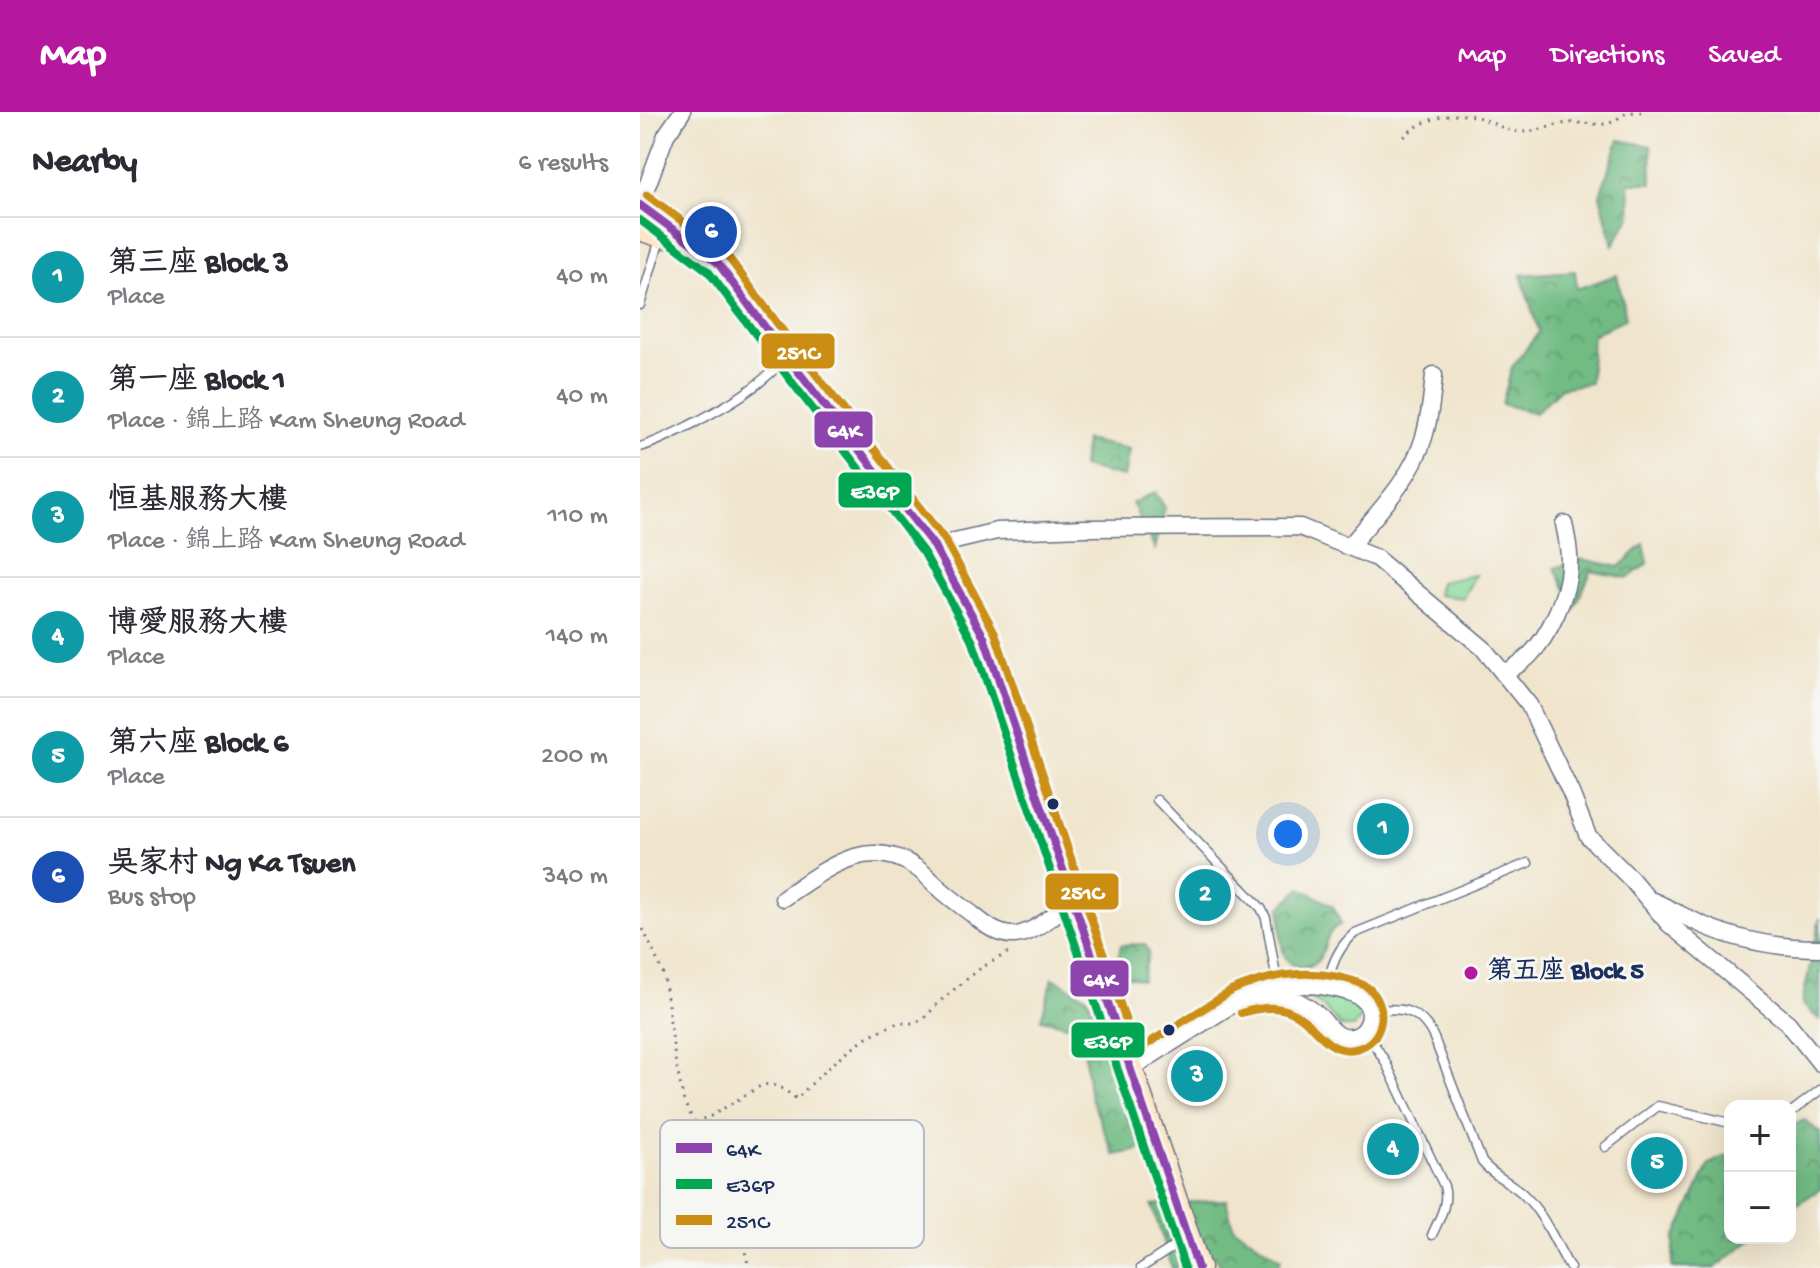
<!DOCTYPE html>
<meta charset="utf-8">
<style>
:root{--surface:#fff;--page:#f7f7f7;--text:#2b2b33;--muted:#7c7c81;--line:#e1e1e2;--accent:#b5179e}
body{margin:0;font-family:"Gochi Hand","LXGW WenKai TC",sans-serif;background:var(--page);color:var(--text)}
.controls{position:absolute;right:24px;bottom:24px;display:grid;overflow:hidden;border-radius:16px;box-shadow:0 8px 32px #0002}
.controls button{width:72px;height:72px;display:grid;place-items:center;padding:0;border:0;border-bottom:2px solid var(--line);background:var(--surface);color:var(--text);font:40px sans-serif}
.you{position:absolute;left:648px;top:722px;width:28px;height:28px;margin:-20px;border:6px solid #fff;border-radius:50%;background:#1a73e8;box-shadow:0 0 0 12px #1a73e833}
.badge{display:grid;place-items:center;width:52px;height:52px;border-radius:50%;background:var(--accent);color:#fff;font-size:26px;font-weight:700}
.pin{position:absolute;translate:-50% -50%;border:4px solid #fff;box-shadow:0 2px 8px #0006}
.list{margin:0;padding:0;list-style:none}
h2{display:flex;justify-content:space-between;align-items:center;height:104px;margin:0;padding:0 32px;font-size:34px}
h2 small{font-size:26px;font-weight:400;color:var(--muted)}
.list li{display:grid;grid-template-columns:52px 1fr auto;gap:24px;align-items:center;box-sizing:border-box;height:120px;padding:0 32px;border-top:2px solid var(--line)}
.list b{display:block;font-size:30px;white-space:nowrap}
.list p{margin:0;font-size:26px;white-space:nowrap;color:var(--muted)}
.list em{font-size:26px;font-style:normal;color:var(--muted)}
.map{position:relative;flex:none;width:1180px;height:1156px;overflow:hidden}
header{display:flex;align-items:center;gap:48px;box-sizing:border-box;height:112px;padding:0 40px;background:var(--accent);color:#fff}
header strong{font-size:38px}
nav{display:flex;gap:44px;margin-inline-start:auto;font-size:28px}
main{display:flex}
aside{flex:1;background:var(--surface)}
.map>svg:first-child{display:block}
</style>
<header>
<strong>Map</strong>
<nav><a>Map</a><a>Directions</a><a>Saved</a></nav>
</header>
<main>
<aside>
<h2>Nearby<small>6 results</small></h2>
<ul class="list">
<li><span class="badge" style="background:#0f9aa8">1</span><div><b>第三座 Block 3</b><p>Place</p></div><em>40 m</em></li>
<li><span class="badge" style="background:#0f9aa8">2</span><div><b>第一座 Block 1</b><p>Place · 錦上路 Kam Sheung Road</p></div><em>40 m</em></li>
<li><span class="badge" style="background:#0f9aa8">3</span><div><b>恒基服務大樓</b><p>Place · 錦上路 Kam Sheung Road</p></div><em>110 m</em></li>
<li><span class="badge" style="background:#0f9aa8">4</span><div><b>博愛服務大樓</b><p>Place</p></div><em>140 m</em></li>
<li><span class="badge" style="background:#0f9aa8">5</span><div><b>第六座 Block 6</b><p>Place</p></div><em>200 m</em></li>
<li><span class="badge" style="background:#1a4fb4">6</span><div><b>吳家村 Ng Ka Tsuen</b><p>Bus stop</p></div><em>340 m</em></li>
</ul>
</aside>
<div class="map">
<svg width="1180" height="1156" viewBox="0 0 1180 1156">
<defs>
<pattern id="forest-crowns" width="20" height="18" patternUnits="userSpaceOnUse" patternTransform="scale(2)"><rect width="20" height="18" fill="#72bc84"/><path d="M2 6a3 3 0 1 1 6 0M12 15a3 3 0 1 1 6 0" fill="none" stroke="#5d996f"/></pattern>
</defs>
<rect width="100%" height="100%" fill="#f6f6f2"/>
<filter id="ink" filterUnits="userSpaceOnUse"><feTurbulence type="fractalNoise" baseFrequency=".0125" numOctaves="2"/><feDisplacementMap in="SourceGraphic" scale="16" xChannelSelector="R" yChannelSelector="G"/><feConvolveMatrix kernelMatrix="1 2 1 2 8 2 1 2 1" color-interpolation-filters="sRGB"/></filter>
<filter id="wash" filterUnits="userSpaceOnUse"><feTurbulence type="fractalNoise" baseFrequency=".006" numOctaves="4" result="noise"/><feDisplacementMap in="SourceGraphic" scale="32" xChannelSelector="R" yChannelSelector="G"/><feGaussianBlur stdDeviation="1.8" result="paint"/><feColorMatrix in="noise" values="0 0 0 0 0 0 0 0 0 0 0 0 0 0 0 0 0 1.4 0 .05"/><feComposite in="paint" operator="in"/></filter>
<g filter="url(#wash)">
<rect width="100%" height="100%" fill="#f0e5cc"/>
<g fill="#8edd9c" stroke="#54867d" stroke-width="2">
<path d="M835 463 823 486 797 483 800 470Z"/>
<path d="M662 882C681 883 719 884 720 907L713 915H702L682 894Z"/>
</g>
<g fill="url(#forest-crowns)" stroke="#467671" stroke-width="2">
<path d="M979 28 1011 34 1012 71H989L991 104 973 133 960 83Z"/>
<path d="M935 159 937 177 977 163 986 206 952 223 950 271 921 276 895 301 862 292 872 255 899 220 881 163Z"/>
<path d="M445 328 489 337 484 365 442 355Z"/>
<path d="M515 380 525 396 515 437 492 391Z"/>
<path d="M1004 432 1008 451 988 466 951 459 935 496 915 456 942 447 979 455Z"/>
<path d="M661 776 693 794 701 812C683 820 688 836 678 848 674 853 667 856 661 855 635 853 642 813 641 795Z"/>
<path d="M1180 806V908L1162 892Z"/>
<path d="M505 832 509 840 502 868 474 861 481 833Z"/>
<path d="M413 866 447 885 474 944 484 999 504 1034 495 1039 474 1043 449 981 442 916 401 907Z"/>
<path d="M1165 1008 1180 1021V1077L1150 1097V1014Z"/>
<path d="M1090 1042V1126H1113L1075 1156H1035L1032 1155 1035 1126 1069 1052Z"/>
<path d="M586 1088 593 1115 641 1147 637 1156H582L575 1144 548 1156H532L512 1093Z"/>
</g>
</g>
<g filter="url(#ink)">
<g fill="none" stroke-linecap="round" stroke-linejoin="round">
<defs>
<g id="lane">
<path d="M0 193 21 124"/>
<path d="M0 335C21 329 38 319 58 309 93 290 117 276 145 247"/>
<path d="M517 688 621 796 626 806 638 875"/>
<path d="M686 875C692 853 697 836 715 821L888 751"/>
<path d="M730 899C759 895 780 895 794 926L842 1050C853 1064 869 1069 882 1081 905 1103 914 1129 930 1156"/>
<path d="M725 918 745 949 804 1074C809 1092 799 1107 792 1123"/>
<path d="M1150 1001 1180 978"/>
<path d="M965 1035 1018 994 1090 1011"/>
<path d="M501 1156 544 1128"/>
</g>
<g id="street">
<path d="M0 93 26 23 42 0"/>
<path d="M294 434 357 419 446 416 660 415 736 446 843 536 889 593 931 681 948 724 991 767 1029 812 1148 911 1180 951"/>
<path d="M709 435C736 402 772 367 784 325 790 305 792 284 794 263"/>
<path d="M864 562C872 556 882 551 889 544 909 524 928 483 929 455 930 440 927 426 924 412"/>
<path d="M143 786C183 759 227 722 275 755 284 760 291 769 298 775 309 785 320 793 332 802 344 812 358 824 375 823 393 822 418 800 432 789"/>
<path d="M1010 788C1024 793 1036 801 1050 807 1090 827 1135 836 1180 836"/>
<path d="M490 957 596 890C629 874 662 868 697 877 705 879 714 881 720 885 740 899 727 929 704 925 693 924 688 913 681 906 656 881 628 879 596 890"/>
</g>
<g id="secondary">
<path d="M0 93 77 150 147 245 294 434 344 525 558 1156"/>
<path d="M0 116 21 123 37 125"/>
</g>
</defs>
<use href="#lane" stroke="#666f84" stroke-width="11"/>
<use href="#street" stroke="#666f84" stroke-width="19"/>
<use href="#secondary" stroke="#666f84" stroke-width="27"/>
<g stroke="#666f84" stroke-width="3" stroke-dasharray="2 6" stroke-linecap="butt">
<path d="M764 25C779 8 810 0 833 4 855 9 865 23 892 19 905 17 916 12 929 11 941 10 954 13 966 12 974 11 980 3 988 1 992 0 996 0 1001 0"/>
<path d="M3 817 24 863 35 947 44 990 53 1008 60 1013 69 1027 88 1069 109 1156"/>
<path d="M55 1010 71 1004 122 973C137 970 145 979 157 987L167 976 205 941 228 924 257 911H273L284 907 297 892 312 879 341 856 369 840"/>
</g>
<use href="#lane" stroke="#fff" stroke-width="8"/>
<use href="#street" stroke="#fff" stroke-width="16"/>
<use href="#secondary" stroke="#fde5c5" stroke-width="24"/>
<defs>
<path id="bus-1" d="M0 93 77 150 147 245 294 434 344 525 558 1156"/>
<path id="bus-2" d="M0 108 68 159 138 252 284 441 333 530 545 1156"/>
<g id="bus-3">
<path d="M7 83 86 142 157 238 305 428 355 521 496 939 590 880"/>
<path d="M591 879C626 864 660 857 698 865 707 867 718 869 727 875 750 892 745 931 715 937 685 943 674 908 649 899 633 893 617 896 601 901"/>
</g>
</defs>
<use href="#bus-1" stroke="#f6f6f2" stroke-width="14"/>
<use href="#bus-2" stroke="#f6f6f2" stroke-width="14"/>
<use href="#bus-3" stroke="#f6f6f2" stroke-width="14"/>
<use href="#bus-1" stroke="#8e44ad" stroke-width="8"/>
<use href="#bus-2" stroke="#00a651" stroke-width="8"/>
<use href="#bus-3" stroke="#cb8e13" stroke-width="8"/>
</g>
</g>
<g fill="#1b2f5e" stroke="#f6f6f2" stroke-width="3">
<circle cx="413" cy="692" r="7"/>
<circle cx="529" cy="918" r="7"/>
</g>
<circle fill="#b5179e" stroke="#f6f6f2" stroke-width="3" cx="831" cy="861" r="8"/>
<g text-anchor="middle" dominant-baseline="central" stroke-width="6" stroke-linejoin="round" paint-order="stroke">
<g font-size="26" font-weight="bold" fill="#1b2f5e" stroke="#f6f6f2" text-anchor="start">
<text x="847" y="861">第五座 Block 5</text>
</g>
</g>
<rect x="20" y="1008" width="264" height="128" rx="12" fill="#f6f6f2" stroke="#b4bac6" stroke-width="2"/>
<rect x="36" y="1031" width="36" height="10" fill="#8e44ad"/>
<rect x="36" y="1067" width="36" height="10" fill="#00a651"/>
<rect x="36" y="1103" width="36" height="10" fill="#cb8e13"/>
<g font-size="22" fill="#1b2f5e">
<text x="86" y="1044">64K</text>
<text x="86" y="1080">E36P</text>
<text x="86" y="1116">251C</text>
</g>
<g stroke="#f6f6f2" stroke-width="3">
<rect x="120" y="220" width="76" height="38" rx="8" fill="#cb8e13"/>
<rect x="173" y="298" width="61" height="39" rx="8" fill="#8e44ad"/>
<rect x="197" y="359" width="76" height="38" rx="8" fill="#00a651"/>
<rect x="404" y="760" width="76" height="39" rx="8" fill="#cb8e13"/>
<rect x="429" y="847" width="61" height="39" rx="8" fill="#8e44ad"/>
<rect x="430" y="909" width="76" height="38" rx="8" fill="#00a651"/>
</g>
<g font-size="22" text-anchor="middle" font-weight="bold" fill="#fff">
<text x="158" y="247">251C</text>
<text x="204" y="325">64K</text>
<text x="235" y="386">E36P</text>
<text x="442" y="787">251C</text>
<text x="460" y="874">64K</text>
<text x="468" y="936">E36P</text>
</g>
</svg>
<div class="controls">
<button>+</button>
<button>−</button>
</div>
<div class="you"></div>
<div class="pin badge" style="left:743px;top:717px;background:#0f9aa8">1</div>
<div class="pin badge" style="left:565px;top:783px;background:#0f9aa8">2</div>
<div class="pin badge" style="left:557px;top:964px;background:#0f9aa8">3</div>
<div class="pin badge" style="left:753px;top:1037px;background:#0f9aa8">4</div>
<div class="pin badge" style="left:1017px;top:1051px;background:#0f9aa8">5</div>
<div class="pin badge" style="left:71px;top:120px;background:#1a4fb4">6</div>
</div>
</main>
